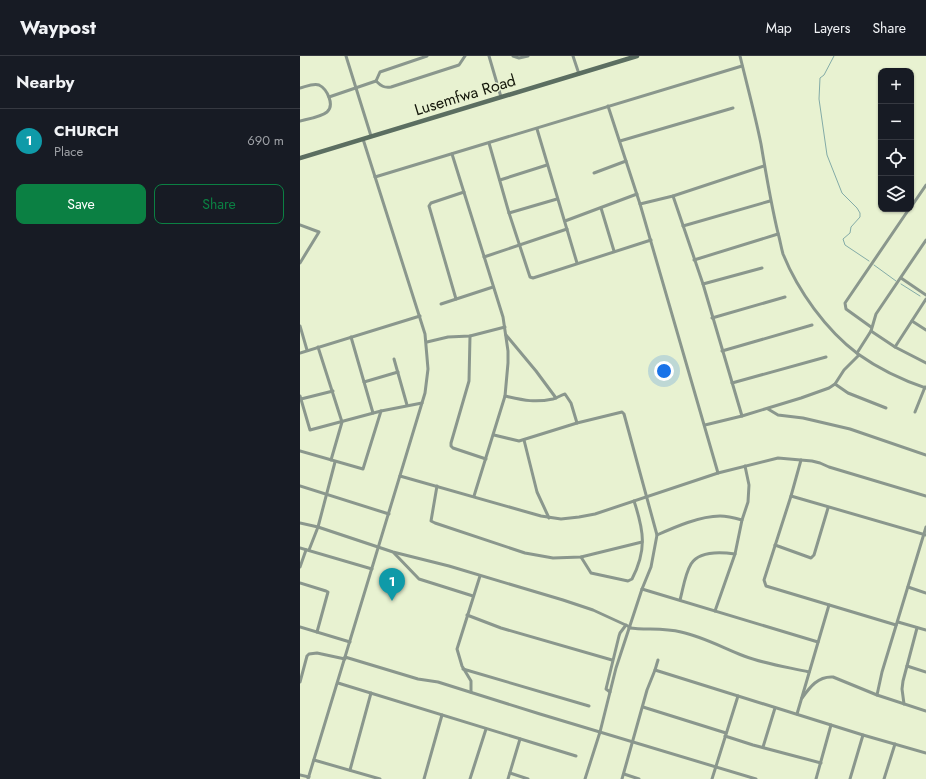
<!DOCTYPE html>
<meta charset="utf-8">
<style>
:root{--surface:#171b24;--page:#20242c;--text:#f1f3f6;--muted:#9ea1a6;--line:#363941;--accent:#0b8043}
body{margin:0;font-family:Jost,sans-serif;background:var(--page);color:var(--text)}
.controls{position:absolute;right:12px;top:12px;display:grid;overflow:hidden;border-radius:8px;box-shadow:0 1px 3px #0004}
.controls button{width:36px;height:36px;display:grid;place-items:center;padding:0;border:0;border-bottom:1px solid var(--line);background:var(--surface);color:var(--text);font:20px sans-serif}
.you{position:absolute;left:364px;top:315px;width:14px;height:14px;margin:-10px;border:3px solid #fff;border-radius:50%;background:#1a73e8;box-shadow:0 0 0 6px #1a73e833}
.badge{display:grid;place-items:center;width:26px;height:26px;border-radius:50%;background:var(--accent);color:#fff;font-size:13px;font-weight:700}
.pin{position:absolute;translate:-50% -33px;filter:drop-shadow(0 1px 2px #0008)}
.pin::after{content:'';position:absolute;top:21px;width:14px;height:12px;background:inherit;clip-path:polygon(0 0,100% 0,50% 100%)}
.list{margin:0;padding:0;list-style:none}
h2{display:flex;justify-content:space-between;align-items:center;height:52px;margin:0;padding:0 16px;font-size:17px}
h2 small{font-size:13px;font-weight:400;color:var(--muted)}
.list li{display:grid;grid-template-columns:26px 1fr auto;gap:12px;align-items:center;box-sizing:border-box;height:64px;padding:0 16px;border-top:1px solid var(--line)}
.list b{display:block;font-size:15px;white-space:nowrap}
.list p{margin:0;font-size:13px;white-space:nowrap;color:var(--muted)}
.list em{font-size:13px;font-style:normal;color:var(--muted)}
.actions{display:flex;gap:8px;padding:12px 16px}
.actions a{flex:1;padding:9px 0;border:1px solid var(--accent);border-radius:8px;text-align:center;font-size:14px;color:var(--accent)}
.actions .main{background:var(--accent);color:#fff}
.icon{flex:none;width:22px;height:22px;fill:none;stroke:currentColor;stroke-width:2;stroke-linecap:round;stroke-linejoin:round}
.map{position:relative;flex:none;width:626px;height:723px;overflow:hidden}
header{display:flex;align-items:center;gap:24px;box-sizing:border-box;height:56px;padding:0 20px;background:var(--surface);border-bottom:1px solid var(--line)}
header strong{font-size:19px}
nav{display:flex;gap:22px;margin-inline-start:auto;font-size:14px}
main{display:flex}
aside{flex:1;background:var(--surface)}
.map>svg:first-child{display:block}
</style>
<header>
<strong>Waypost</strong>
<nav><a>Map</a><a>Layers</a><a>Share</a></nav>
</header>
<main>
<aside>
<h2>Nearby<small></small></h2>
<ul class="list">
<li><span class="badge" style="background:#0f9aa8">1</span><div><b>CHURCH</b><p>Place</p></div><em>690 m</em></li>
</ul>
<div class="actions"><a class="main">Save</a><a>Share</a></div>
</aside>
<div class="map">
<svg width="626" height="723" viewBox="0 0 626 723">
<rect width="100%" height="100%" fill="#e8f2d1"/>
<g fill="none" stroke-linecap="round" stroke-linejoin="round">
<g stroke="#83aba7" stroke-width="1">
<path d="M534 0 524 19 520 22 519 43 527 99 542 137 557 152 560 157V161L551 171 550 177 543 183 545 189 569 205"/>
<path d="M574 209 596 225"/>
<path d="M601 228 620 240"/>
</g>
<g stroke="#8a978d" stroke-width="3">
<path d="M46 0 71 80"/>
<path d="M189 0 201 41"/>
<path d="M213 0 219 2 228 0"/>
<path d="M273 0 279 18"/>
<path d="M440 0C447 29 455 58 461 88 466 118 471 148 478 177 480 184 481 191 483 198 498 235 526 274 558 298 579 313 602 324 626 332"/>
<path d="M76 25C81 30 84 32 91 31L159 9 165 0"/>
<path d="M76 25 80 16 127 0"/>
<path d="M0 32C5 31 13 27 19 29 27 33 35 49 27 56 21 61 8 63 0 65"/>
<path d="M29 41 76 25"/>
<path d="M308 50 340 148 418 417"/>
<path d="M237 73 277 207"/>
<path d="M320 85 433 52"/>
<path d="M189 87 209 157 230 221 233 222 351 184"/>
<path d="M152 98 203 261 208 295V307L205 340 174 440"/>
<path d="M294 117 326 105"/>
<path d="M75 121 442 10"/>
<path d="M200 124 247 109"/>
<path d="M373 140 403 228 442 360 405 369"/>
<path d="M340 148 373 140 464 110"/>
<path d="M611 151 626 129"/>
<path d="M301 152 314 195"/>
<path d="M209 157 257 143"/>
<path d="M265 165 337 138"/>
<path d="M0 169 19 176 0 207"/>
<path d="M383 170 470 145"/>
<path d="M184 201 267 173"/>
<path d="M394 204 478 178"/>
<path d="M601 222 626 239"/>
<path d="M403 228 462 212"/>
<path d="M156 243 129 150 131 147 164 136"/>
<path d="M141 248 193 231"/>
<path d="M412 262 485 241"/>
<path d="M612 265 626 274"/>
<path d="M0 270 7 294"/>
<path d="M571 271 546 253 545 247 609 153"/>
<path d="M571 275 595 291 626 307"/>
<path d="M206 279 236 315 256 342"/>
<path d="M170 280 169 325 151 387V390L153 392 186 403"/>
<path d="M51 281 73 357"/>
<path d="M127 286 148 281 170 280 205 271"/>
<path d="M18 291 42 366 31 404"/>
<path d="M595 291 626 243"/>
<path d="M422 295 512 269"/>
<path d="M0 297 120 260"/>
<path d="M557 297 571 275 576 258 626 184"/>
<path d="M94 303 107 349"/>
<path d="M64 326 98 316"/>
<path d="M432 327 526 301"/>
<path d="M535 328 548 337 586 352"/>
<path d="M0 340 10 374 81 355 122 347"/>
<path d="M205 340C223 344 234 347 253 343 257 342 261 339 265 338L271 347 277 367"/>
<path d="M1 343 33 335"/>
<path d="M468 353 478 359 503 362 550 373 626 399"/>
<path d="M615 356 625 331"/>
<path d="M442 360 501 342 529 332 535 328 544 314 559 299"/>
<path d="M194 379 219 385 277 367 322 356 324 358 357 479 351 511 342 533 316 612 300 676 285 723"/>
<path d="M224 384 237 436 249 462"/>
<path d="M0 395 63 413 81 355"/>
<path d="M501 404 491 440 464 524 466 530 596 569"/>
<path d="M100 420 241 460 261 463 279 461 295 458 418 417 478 402 512 405 520 407 529 411 626 440"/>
<path d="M0 430 89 458"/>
<path d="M137 430 131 465 135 467 225 497 253 502 281 501 342 486"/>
<path d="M491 440 626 479"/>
<path d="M0 467 18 471 93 496 149 510 263 544 293 554 330 571"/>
<path d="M357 479C375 471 400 460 420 460 428 460 435 462 442 464"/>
<path d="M475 489 511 502 514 499 528 452"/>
<path d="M0 492 72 513"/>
<path d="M9 494 18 471 35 406"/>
<path d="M94 497 119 523 173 540"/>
<path d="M281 501 291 517 328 525 332 523C347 494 344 475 334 445"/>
<path d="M0 511 6 494"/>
<path d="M0 527 26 535 28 536 17 576"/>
<path d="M608 531 626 537"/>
<path d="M342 533 518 586"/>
<path d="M380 544C383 533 385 518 391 508 399 495 421 496 435 498"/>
<path d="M415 555 435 498 442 464 448 446 449 429 445 410"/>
<path d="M167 559 201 572 312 604"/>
<path d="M598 566 626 574"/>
<path d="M0 571 50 586"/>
<path d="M329 572C347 574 364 572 381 576 404 581 423 592 444 600 465 608 487 611 509 616"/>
<path d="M45 601 118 623 138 626 240 658 456 723"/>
<path d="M607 610 626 616"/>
<path d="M163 613 289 650"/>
<path d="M355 614 358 604"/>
<path d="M0 626 7 600 9 598 17 597 45 603"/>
<path d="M38 627 276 700"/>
<path d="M171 636V625L162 610 157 593 180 520"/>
<path d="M310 636 306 633 319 580 320 577 326 569"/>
<path d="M577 639 582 616 626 471"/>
<path d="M502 642C510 631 518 620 533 621L577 639 626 655"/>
<path d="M604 648 602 633 603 625 617 572"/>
<path d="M343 651 426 677"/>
<path d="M497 658 529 549"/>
<path d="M425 680 453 689 521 707"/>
<path d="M463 691 475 652"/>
<path d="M14 704 80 723"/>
<path d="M50 714 71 637"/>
<path d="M210 717 228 723"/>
<path d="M324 718 339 723"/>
<path d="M0 719 9 721"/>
<path d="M8 723 125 337 128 313 125 278 63 83"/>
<path d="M124 723 142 659"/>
<path d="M170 723 186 673"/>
<path d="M208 723 220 683"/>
<path d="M322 723 347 634 355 614 563 679 626 697"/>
<path d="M412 723 438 640"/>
<path d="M516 723 531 669"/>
<path d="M550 723 563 679"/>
<path d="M584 723 595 688"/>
</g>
<path stroke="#5b6e61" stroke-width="4.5" d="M0 102 337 0"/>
</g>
<g text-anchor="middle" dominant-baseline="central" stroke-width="3" stroke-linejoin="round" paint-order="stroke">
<g font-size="16" fill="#13160a" stroke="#e8f2d1">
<text transform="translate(165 39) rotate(-17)">Lusemfwa Road</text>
</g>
</g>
</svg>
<div class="controls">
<button>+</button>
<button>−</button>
<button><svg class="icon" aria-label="locate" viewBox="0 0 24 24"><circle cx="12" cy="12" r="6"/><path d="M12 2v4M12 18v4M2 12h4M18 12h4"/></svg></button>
<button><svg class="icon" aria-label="layers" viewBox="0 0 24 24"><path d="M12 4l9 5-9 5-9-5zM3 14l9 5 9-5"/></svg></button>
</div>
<div class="you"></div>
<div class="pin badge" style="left:92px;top:545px;background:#0f9aa8">1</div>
</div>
</main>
